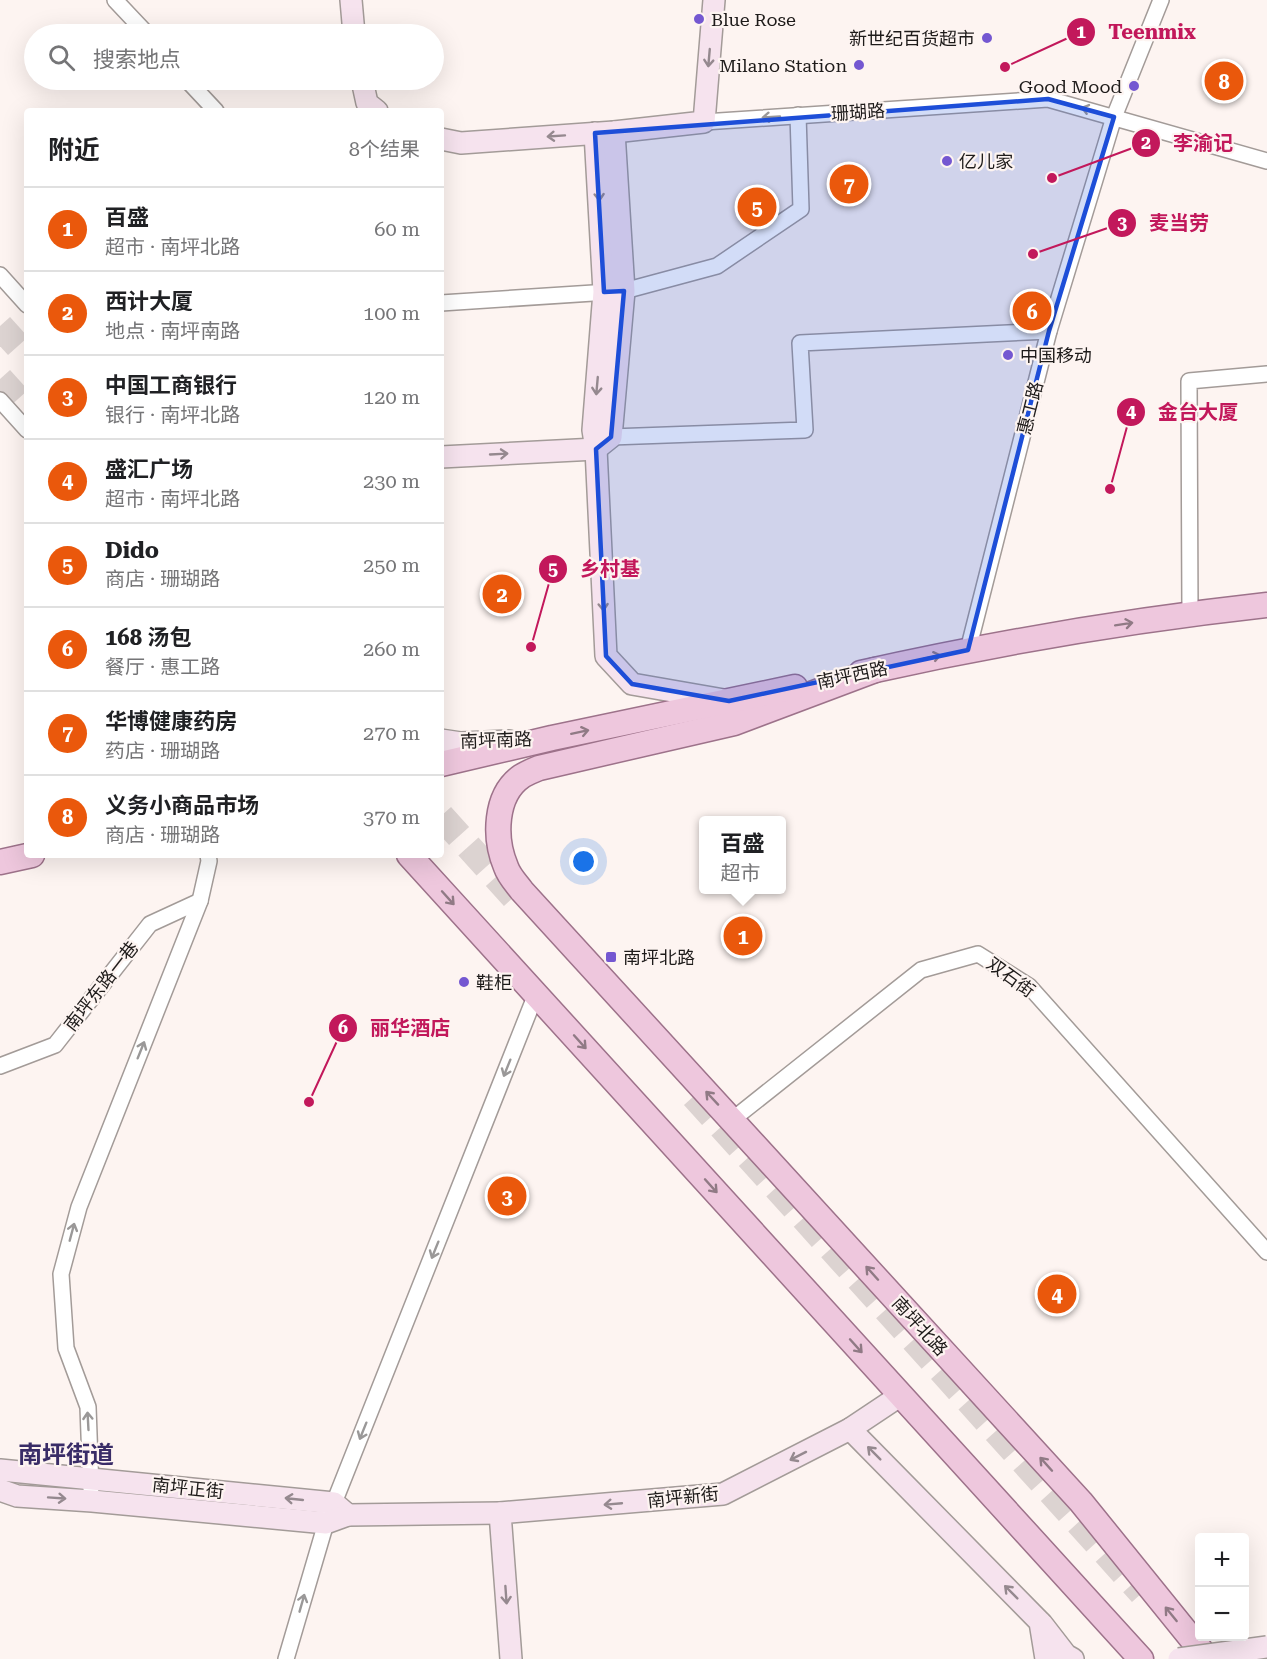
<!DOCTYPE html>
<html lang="zh">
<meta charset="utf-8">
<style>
:root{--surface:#fff;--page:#f6f6f6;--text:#202124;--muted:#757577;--line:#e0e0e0;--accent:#ea580c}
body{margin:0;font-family:"Roboto Serif","Noto Sans SC",serif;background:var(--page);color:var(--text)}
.controls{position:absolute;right:18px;bottom:18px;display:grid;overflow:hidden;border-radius:6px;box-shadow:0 6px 24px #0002}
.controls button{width:54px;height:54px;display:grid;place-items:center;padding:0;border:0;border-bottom:2px solid var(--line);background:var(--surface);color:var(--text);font:30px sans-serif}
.you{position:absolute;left:584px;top:862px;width:21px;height:21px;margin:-15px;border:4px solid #fff;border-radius:50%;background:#1a73e8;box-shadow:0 0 0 9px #1a73e833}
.badge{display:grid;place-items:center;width:39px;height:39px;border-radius:50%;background:var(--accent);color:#fff;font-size:20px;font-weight:700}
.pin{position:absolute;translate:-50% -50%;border:3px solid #fff;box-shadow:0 2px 6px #0006}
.popup{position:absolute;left:699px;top:816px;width:87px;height:78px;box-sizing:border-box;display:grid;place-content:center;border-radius:6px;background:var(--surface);filter:drop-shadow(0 2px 4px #0005);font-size:20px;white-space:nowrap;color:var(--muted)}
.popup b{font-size:22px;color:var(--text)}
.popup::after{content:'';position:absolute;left:50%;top:100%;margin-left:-12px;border:12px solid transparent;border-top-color:var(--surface)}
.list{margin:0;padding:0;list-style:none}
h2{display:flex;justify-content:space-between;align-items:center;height:78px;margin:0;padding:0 24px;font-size:26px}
h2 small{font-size:20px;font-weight:400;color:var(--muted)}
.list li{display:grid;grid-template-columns:39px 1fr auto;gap:18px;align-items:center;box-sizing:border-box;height:84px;padding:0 24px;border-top:2px solid var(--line)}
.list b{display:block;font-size:22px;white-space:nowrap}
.list p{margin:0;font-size:20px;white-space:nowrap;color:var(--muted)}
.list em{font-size:20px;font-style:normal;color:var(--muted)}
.icon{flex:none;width:33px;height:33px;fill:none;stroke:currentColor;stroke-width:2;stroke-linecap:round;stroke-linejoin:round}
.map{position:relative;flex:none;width:1267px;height:1659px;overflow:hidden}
.search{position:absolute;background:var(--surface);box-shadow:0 6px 24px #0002;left:24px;top:24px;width:420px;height:66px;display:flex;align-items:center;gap:15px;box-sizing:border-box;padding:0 21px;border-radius:33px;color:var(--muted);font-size:22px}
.panel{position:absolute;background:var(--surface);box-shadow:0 6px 24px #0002;left:24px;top:108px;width:420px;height:750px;border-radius:6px}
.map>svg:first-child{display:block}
</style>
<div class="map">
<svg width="1267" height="1659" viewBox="0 0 1267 1659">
<rect width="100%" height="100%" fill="#fdf4f1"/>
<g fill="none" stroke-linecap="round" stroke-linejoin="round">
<g stroke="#dcd3d1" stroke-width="27" stroke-dasharray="27 14" stroke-linecap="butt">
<path d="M0 326 27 356"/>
<path d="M0 379 27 409"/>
<path d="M441 816 523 907"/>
<path d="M694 1096 1142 1593"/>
</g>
<defs>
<g id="street">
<path d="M115 0 147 34"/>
<path d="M187 80 216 111"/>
<path d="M704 122 1048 99 1267 161"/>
<path d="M0 275 27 305"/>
<path d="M441 303 624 291 717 266 801 209 798 115"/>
<path d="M0 400 27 430"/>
<path d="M603 434 611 437 805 430 800 343 1049 331"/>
<path d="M1190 613 1189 381 1267 374"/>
<path d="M968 650 1049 331 1114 117 1161 0"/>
<path d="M0 1066 55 1045 150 924 200 901"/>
<path d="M732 1120 921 970 978 954 1029 986 1267 1252"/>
<path d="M91 1489 88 1407 66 1348 61 1274 79 1207 200 901 209 861 208 855"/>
<path d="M286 1659 326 1523 536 994"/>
</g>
<g id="secondary">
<path d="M351 0 354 34"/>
<path d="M362 80 367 103 377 111"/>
<path d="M595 133 604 292 593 430 596 449 606 656 632 684 724 700"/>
<path d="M441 139 461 143 614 132 704 122 714 0"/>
<path d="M441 457 596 449 611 437 624 291 614 132"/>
<path d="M441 740 461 743 509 741"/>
<path d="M850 1429 1040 1622 1046 1659"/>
<path d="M0 1470 334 1503 348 1515"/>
<path d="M0 1490 17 1496 92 1501 326 1523 348 1515 500 1513"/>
<path d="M1042 1624 1066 1655 1073 1659"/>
<path d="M511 1659 500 1513 723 1494 850 1429 901 1395"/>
</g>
<g id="primary">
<path d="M875 670 734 723 539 768C534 770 527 773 522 776 494 795 494 839 506 867 509 876 516 883 522 891L1081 1502 1208 1659"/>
<path d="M861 673C995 643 1131 620 1267 605"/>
<path d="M441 764 552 738 795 687"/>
<path d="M409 855 1141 1659"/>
<path d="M0 862 32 855"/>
</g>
</defs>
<use href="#street" stroke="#a39b98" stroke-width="18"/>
<use href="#secondary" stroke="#a39b98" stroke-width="24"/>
<use href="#primary" stroke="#9d728a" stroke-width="27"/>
<use href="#street" stroke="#fff" stroke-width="15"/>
<use href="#secondary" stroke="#f6e3ee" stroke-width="21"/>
<use href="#primary" stroke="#eec7dd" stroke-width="24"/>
<defs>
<path id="secondary-bridge" d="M1179 1659 1267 1647"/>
</defs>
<use href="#secondary-bridge" stroke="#a39b98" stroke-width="24" stroke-linecap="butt"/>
<use href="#secondary-bridge" stroke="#f6e3ee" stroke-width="21"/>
</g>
<defs><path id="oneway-shaft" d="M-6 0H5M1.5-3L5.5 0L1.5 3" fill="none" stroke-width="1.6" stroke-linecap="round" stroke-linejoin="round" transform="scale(1.5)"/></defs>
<g stroke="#95898f">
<use href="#oneway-shaft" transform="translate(709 58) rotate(95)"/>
<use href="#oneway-shaft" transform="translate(556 136) rotate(176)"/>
<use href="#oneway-shaft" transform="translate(599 192) rotate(87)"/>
<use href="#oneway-shaft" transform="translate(597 386) rotate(95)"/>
<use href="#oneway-shaft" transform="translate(499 454) rotate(-3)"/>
<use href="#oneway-shaft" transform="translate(603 602) rotate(87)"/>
<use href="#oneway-shaft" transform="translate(874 1453) rotate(-135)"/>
<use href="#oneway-shaft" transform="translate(798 1456) rotate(153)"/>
<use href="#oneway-shaft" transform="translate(57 1498) rotate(4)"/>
<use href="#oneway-shaft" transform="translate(294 1499) rotate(-174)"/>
<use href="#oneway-shaft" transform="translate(613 1504) rotate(175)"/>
<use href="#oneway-shaft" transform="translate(1011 1592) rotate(-135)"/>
<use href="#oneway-shaft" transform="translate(506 1595) rotate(86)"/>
</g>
<g stroke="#9a9898">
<use href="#oneway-shaft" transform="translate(1090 110) rotate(-165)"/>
<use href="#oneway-shaft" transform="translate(771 117) rotate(176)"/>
<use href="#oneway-shaft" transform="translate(141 1050) rotate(-68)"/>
<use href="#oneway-shaft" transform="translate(507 1068) rotate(112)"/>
<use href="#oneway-shaft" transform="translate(72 1232) rotate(-75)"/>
<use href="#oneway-shaft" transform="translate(435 1250) rotate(112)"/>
<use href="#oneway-shaft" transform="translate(88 1421) rotate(-93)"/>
<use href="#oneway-shaft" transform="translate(363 1431) rotate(112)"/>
<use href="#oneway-shaft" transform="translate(302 1603) rotate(-74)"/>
</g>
<g stroke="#907a85">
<use href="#oneway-shaft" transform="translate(1124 624) rotate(-9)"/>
<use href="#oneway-shaft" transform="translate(932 657) rotate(-12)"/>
<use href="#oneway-shaft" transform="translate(580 732) rotate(-12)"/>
<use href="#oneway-shaft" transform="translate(448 898) rotate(48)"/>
<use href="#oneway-shaft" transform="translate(580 1042) rotate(48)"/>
<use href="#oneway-shaft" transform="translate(712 1098) rotate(-133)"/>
<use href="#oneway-shaft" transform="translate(711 1186) rotate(48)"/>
<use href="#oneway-shaft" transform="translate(872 1273) rotate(-132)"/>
<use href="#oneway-shaft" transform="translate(856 1346) rotate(48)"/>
<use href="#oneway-shaft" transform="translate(1046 1464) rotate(-132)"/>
<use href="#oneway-shaft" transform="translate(1171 1614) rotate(-129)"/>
</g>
<path fill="#1d4ed8" fill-opacity="0.2" stroke="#1d4ed8" stroke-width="4.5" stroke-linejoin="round" d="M1048 99 1114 117 1049 331 968 650 729 701 632 684 606 656 596 449 611 437 624 291 604 292 595 133Z"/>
<g fill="#7457d1" stroke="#fdf4f1" stroke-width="2">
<circle cx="699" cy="19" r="6"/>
<circle cx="987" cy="38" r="6"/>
<circle cx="859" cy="65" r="6"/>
<circle cx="1134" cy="86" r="6"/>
<circle cx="947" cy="161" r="6"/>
<circle cx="1008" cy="355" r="6"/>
<rect x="605" y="951" width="12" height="12" rx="3"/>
<circle cx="464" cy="982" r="6"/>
</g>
<g text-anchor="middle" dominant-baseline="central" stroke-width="4.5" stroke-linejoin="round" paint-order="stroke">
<g font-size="18" fill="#1e1b1a" stroke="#fdf4f1" text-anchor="start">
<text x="711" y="19">Blue Rose</text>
<text x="975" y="38" text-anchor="end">新世纪百货超市</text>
<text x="847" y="65" text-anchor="end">Milano Station</text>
<text x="1122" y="86" text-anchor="end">Good Mood</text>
<text x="959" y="161">亿儿家</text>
<text x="1020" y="355">中国移动</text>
<text x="623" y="957">南坪北路</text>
<text x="476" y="982">鞋柜</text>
</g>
<g font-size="18" fill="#1e1b1a" stroke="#fdf4f1">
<text transform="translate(858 112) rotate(-4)">珊瑚路</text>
<text transform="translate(1030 408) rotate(-76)">惠工路</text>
<text transform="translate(852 675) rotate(-12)">南坪西路</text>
<text transform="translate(496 740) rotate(-2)">南坪南路</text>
<text transform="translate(1011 977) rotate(36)">双石街</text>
<text transform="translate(101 986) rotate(-52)">南坪东路一巷</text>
<text transform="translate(920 1326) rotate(48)">南坪北路</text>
<text transform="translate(188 1488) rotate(6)">南坪正街</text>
<text transform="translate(683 1497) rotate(-6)">南坪新街</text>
</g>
<g font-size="24" font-weight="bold" fill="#392c67" stroke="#fdf4f1">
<text x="66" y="1455">南坪街道</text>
</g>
</g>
<path fill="none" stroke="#c2185b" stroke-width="2" d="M1005 67L1081 32M1052 178L1146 143M1033 254L1122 223M1110 489L1131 412M531 647L553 569M309 1102L343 1028"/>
<g fill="#c2185b" stroke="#fdf4f1" stroke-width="2">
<circle cx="1005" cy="67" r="6"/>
<circle cx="1052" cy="178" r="6"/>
<circle cx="1033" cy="254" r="6"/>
<circle cx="1110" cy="489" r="6"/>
<circle cx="531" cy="647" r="6"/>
<circle cx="309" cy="1102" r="6"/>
<circle cx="1081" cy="32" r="15"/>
<circle cx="1146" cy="143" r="15"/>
<circle cx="1122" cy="223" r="15"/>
<circle cx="1131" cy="412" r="15"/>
<circle cx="553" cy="569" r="15"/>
<circle cx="343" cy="1028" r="15"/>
</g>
<g font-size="18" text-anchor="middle" font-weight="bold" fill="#fff">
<text x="1081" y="38">1</text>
<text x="1146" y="149">2</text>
<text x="1122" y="229">3</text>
<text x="1131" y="418">4</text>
<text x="553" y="575">5</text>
<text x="343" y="1034">6</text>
</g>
<g font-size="20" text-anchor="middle" font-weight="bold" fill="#c2185b" stroke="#fdf4f1" stroke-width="4.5" stroke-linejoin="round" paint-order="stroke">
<text x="1152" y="39">Teenmix</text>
<text x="1203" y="150">李渝记</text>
<text x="1179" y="230">麦当劳</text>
<text x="1198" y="419">金台大厦</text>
<text x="610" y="576">乡村基</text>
<text x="410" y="1035">丽华酒店</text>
</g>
</svg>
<div class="controls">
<button>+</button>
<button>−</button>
</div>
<div class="you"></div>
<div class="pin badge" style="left:743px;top:936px">1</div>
<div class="popup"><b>百盛</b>超市</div>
<div class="pin badge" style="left:502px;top:594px">2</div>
<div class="pin badge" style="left:507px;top:1196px">3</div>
<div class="pin badge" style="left:1057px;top:1294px">4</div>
<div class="pin badge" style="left:757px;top:207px">5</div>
<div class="pin badge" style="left:1032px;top:311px">6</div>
<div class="pin badge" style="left:849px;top:184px">7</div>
<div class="pin badge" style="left:1224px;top:81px">8</div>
<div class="search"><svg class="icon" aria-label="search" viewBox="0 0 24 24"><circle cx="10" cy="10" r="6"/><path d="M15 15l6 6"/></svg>搜索地点</div>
<section class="panel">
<h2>附近<small>8个结果</small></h2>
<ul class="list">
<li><span class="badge">1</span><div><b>百盛</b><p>超市 · 南坪北路</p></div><em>60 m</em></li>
<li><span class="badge">2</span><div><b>西计大厦</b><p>地点 · 南坪南路</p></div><em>100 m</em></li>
<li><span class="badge">3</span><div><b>中国工商银行</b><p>银行 · 南坪北路</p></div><em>120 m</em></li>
<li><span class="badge">4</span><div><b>盛汇广场</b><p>超市 · 南坪北路</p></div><em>230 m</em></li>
<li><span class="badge">5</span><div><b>Dido</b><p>商店 · 珊瑚路</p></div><em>250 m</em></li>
<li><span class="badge">6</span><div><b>168 汤包</b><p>餐厅 · 惠工路</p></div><em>260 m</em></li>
<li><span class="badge">7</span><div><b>华博健康药房</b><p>药店 · 珊瑚路</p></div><em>270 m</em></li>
<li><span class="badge">8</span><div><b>义务小商品市场</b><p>商店 · 珊瑚路</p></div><em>370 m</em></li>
</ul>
</section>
</div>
